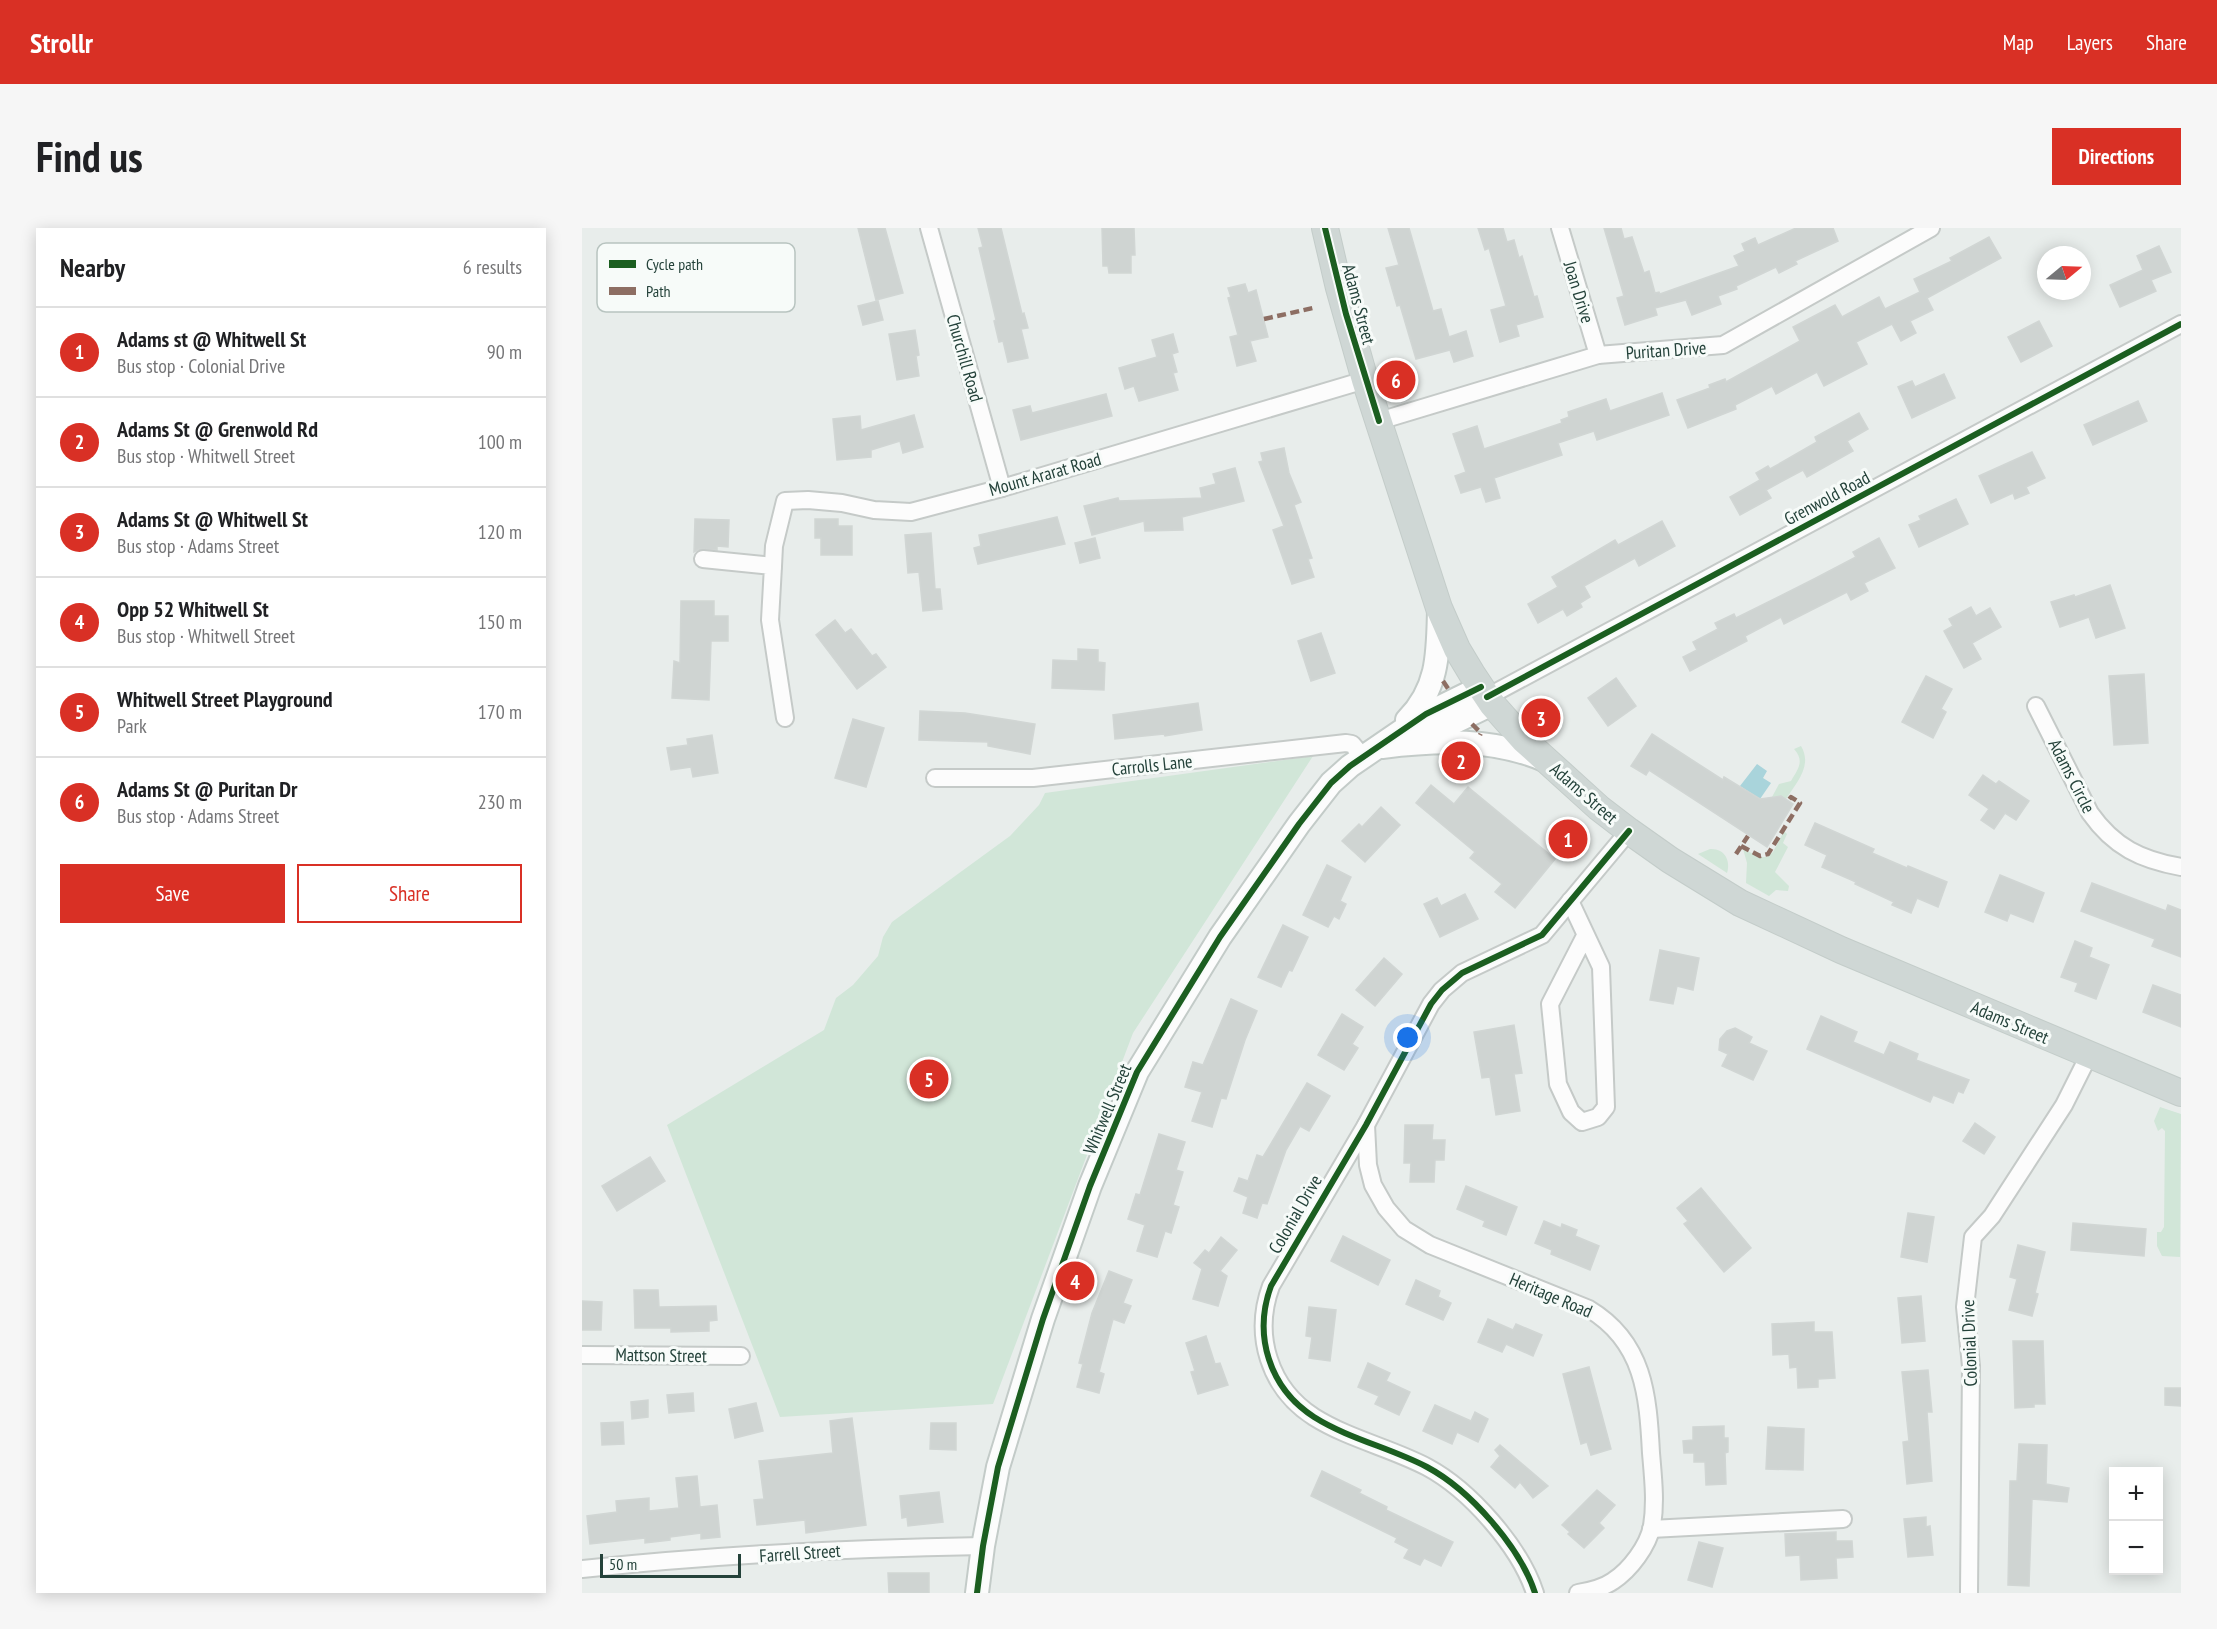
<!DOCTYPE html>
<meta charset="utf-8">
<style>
:root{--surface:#fff;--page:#f6f6f6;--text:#202124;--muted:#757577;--line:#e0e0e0;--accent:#d93025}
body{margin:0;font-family:"PT Sans Narrow",sans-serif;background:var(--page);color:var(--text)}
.controls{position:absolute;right:18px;bottom:18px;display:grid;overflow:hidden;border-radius:0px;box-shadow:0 3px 15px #0003}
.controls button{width:54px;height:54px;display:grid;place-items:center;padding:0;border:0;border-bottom:2px solid var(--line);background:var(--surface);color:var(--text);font:30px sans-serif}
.compass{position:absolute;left:1455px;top:18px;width:54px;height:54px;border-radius:50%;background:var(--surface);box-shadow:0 3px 15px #0003;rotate:71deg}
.scale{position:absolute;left:18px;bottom:15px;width:141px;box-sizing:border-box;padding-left:6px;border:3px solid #24423a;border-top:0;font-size:16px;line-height:21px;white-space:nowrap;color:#24423a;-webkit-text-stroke:4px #f7fbf9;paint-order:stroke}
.you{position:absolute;left:826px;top:810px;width:21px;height:21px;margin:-15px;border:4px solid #fff;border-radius:50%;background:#1a73e8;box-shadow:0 0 0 9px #1a73e833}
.badge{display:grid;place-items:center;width:39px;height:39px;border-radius:50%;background:var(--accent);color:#fff;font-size:20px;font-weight:700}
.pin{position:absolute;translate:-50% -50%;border:3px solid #fff;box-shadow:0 2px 6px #0006}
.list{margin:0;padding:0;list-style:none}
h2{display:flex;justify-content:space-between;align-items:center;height:78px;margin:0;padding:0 24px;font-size:26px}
h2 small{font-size:20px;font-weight:400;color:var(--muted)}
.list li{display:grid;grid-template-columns:39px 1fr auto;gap:18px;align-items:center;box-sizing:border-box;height:90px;padding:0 24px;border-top:2px solid var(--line)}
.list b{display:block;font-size:22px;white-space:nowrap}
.list p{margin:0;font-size:20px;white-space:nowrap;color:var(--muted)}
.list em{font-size:20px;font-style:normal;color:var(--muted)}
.actions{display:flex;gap:12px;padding:18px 24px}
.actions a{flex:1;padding:14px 0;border:2px solid var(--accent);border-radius:0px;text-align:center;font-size:21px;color:var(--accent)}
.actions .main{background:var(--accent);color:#fff}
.map{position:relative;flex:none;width:1599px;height:1365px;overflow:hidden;border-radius:0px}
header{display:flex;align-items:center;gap:36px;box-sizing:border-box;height:84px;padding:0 30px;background:var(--accent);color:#fff}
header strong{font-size:28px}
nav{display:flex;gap:33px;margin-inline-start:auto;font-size:21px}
.intro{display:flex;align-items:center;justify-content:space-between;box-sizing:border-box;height:144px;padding:0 36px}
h1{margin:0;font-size:42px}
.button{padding:15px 27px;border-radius:0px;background:var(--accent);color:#fff;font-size:21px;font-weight:700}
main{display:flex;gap:36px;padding:0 36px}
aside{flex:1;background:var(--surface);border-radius:0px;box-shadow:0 3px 15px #0003}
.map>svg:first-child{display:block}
</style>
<header>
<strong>Strollr</strong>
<nav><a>Map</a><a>Layers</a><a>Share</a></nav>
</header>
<div class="intro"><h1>Find us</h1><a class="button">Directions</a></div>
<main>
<aside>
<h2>Nearby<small>6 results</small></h2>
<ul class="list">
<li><span class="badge">1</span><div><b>Adams st @ Whitwell St</b><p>Bus stop · Colonial Drive</p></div><em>90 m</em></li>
<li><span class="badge">2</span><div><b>Adams St @ Grenwold Rd</b><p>Bus stop · Whitwell Street</p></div><em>100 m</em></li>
<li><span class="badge">3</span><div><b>Adams St @ Whitwell St</b><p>Bus stop · Adams Street</p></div><em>120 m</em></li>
<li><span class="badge">4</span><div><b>Opp 52 Whitwell St</b><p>Bus stop · Whitwell Street</p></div><em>150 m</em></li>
<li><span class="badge">5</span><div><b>Whitwell Street Playground</b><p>Park</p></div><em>170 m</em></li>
<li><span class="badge">6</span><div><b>Adams St @ Puritan Dr</b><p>Bus stop · Adams Street</p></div><em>230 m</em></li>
</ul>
<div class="actions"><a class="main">Save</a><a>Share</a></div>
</aside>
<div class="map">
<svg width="1599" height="1365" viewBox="0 0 1599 1365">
<rect width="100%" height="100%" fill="#e8edeb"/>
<g fill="#d1e6d8">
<path d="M1219 518C1231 538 1214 555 1204 571L1198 568 1190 569 1197 556 1209 553C1216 541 1223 533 1212 521Z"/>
<path d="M731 528 551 805 411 1176 198 1189 85 897 242 802 254 770 271 757 296 728 301 709 310 694 428 608 457 577 463 565Z"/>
<path d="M1202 603 1205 606 1201 615 1206 619 1193 644 1207 658 1206 663 1194 662 1187 668 1164 655 1165 635 1161 621 1178 629H1185L1191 624Z"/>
<path d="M1128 621C1142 620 1149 632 1145 645L1116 626Z"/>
<path d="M1578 879 1599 886 1598 1029 1580 1028 1575 1018V1004H1579L1582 999 1583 903 1580 900 1576 903 1572 893Z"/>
</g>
<path fill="#a9d4db" d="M1175 536 1185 543 1181 550 1189 555 1178 571 1158 558Z"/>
<g fill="#cfd4d2" stroke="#d1d6d4" stroke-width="1.5">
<path d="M276 0H303L321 65 294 72Z"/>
<path d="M396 0H419L440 86 442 85 446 100 439 101 446 130 426 134 421 113 417 114 412 93 414 92 397 20 401 19Z"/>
<path d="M520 0H552L553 27H549V45H527L526 38H521Z"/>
<path d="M806 0H827L851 83 859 81 867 109 884 103 891 128 872 134 868 122 834 131 818 77 815 78 804 40 817 37Z"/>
<path d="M896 0H921L925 14 932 12 937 30 940 28 952 69 955 68 961 89 934 97 937 108 918 114 909 82 924 78 907 20 903 22Z"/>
<path d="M1022 0H1039L1042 11 1050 9 1062 45 1067 43 1073 65 1077 64 1078 66 1157 38 1152 28 1163 23 1160 16 1173 10 1176 17 1214 0H1251L1256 13 1213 33 1215 36 1197 45 1194 39 1154 58 1155 61 1136 68 1139 76 1110 87 1104 72 1073 80 1075 87 1043 97 1035 70 1042 68Z"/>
<path d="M1407 9 1419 30 1345 70 1351 82 1328 93 1334 105 1319 113 1310 96 1274 114 1285 136 1242 158 1235 144 1194 166 1190 158 1153 177 1154 181 1106 200 1095 172 1128 160 1127 157 1143 151 1144 154 1218 113 1211 99 1253 77 1260 89 1297 69 1303 81 1338 64 1332 51 1370 33 1368 30Z"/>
<path d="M1577 18 1589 44 1569 52 1574 63 1538 79 1528 57 1561 42 1555 28Z"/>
<path d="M663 56 666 65 674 62 686 109 668 113 674 133 655 138 648 109 656 107 646 70 649 69 646 60Z"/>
<path d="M296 73 301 92 281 97 276 78Z"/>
<path d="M1457 93 1470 118 1439 134 1426 109Z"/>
<path d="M333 102 337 127 334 128 337 148 315 152 307 106Z"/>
<path d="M591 106 596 124 590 126 595 144 591 145 596 162 557 173 552 158 543 161 537 140 575 129 570 112Z"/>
<path d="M1362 146 1373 170 1330 190 1316 159 1330 153 1333 159Z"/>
<path d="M1080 165 1087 187 1015 212 1012 203 976 215 980 227 912 250 918 270 904 274 899 259 879 265 873 248 884 244 871 206 895 198 902 221 980 195 979 192 987 189 986 184 1024 171 1028 183Z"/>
<path d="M524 166 530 188 439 212 431 182 448 178 450 185Z"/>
<path d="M1556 173 1565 193 1511 217 1502 197Z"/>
<path d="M1277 185 1286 201 1265 213 1271 223 1225 249 1221 242 1184 262 1189 270 1158 287 1148 269 1178 252 1174 245 1186 238 1188 241 1235 214 1233 209Z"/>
<path d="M332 187 341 219 321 225 318 213 289 222V229L255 232 251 191 278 188 279 202Z"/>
<path d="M702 220 707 245 719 274 712 277 730 330 726 331 732 349 710 356 691 302 702 298 677 234 681 233 679 225Z"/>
<path d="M1450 224 1463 250 1444 259 1447 265 1433 271 1431 265 1409 275 1397 248Z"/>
<path d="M653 240 662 273 600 289 601 302 563 303 562 293 510 307 502 278 536 270 537 273 620 270 618 260 634 256 631 246Z"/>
<path d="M1374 271 1386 296 1337 319 1327 297 1339 292 1337 288Z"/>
<path d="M475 289 483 316 396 336 392 320 399 318 397 307Z"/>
<path d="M113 291 147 292 146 319 135 318V322L117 321 112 324Z"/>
<path d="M233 291H256V298H270V327H239V310H233Z"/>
<path d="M1080 293 1093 318 1057 338 1053 330 1002 358 1008 369 998 375 1000 379 985 388 981 381 956 395 946 376 976 359 970 349 1033 312 1036 317Z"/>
<path d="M349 305 353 361H358L360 381 341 383 337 344 326 345 323 307Z"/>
<path d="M513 310 518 330 498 335 493 315Z"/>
<path d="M1297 310 1313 340 1282 355 1286 363 1269 372 1265 364 1202 396 1199 389 1163 408 1165 413 1108 443 1101 429 1115 422 1111 414 1136 401 1133 395 1152 386 1154 390 1232 351 1274 329 1271 324Z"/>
<path d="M1528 357 1543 400 1514 410 1507 389 1478 399 1469 374 1492 367 1493 369Z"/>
<path d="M99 373H132V388H146V413H129L127 472 90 470 92 433 98 435Z"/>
<path d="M1389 379 1394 388 1408 380 1419 399 1390 415 1399 431 1382 440 1362 403 1371 398 1367 391Z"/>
<path d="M253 392 263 405 269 401 290 428 294 426 304 439 275 461 234 407Z"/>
<path d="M739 405 753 445 729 453 716 413Z"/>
<path d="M496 421 516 422V434L523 435 522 462 470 460 471 432 496 433Z"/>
<path d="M1562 446 1566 515 1532 517 1527 448Z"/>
<path d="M1344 448 1370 461 1359 481 1364 484 1351 510 1320 494Z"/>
<path d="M1034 450 1054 478 1026 498 1006 470Z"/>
<path d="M616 475 620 502 583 508 582 506 533 511 531 487Z"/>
<path d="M338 483 383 485 453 496 448 526 406 518V514L337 512Z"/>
<path d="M271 491 302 500 284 559 253 550Z"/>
<path d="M1070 506 1141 552 1142 549 1178 571 1199 568 1211 576 1185 619 1067 542 1064 547 1049 538Z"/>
<path d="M130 507 136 545 111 549 109 539 89 542 85 520 106 517 105 511Z"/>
<path d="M1401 547 1414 556 1417 553 1447 573 1434 592 1423 585 1412 601 1399 592 1407 581 1387 567Z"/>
<path d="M849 557 872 576 886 559 973 631 933 680 913 664 920 656 888 630 893 624 834 575Z"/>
<path d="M799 579 818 597 783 634 760 613 777 596 780 599Z"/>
<path d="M1233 595 1292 621 1290 625 1325 640 1326 638 1365 654 1356 679 1335 670 1329 685 1310 677 1312 674 1273 656 1274 654 1240 639 1245 627 1223 617Z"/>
<path d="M745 637 769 649 758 673 764 676 757 691 752 688 746 699 721 687Z"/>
<path d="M1418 647 1462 665 1451 694 1428 685 1425 693 1403 684Z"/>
<path d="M1510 655 1584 683 1586 677 1599 682V729L1570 718 1573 711 1499 683Z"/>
<path d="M883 666 896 691 858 709 842 676 855 670 859 678Z"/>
<path d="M701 697 726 709 710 743 707 742 699 759 676 749Z"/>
<path d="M1493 713 1510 720 1507 729 1527 737 1514 771 1493 763 1496 755 1479 749Z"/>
<path d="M1078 722 1117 730 1111 762 1095 758 1091 776 1068 772Z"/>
<path d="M802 730 820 746 793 778 774 762Z"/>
<path d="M1571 757 1599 767V799L1561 784Z"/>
<path d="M649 771 675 783 663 812 644 871 639 870 630 899 610 893 620 864 603 859 611 834 621 837Z"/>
<path d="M760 786 781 799 770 816 776 820 762 842 736 827Z"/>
<path d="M1239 788 1275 804 1271 814 1302 827 1308 814 1336 826 1334 832 1387 852 1381 865 1376 863 1371 875 1351 867 1348 874 1225 821Z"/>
<path d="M932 797 940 845 932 846 938 883 914 887 908 849 900 850 892 804Z"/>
<path d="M1153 800 1170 809 1167 815 1185 823 1171 852 1140 838 1146 826 1137 822 1138 811 1145 803Z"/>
<path d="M725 855 748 868 727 903 718 898 704 922 685 976 680 975 675 990 661 985 666 969 652 963 657 950 666 953 675 927 681 929Z"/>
<path d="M1393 895 1413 909 1402 926 1381 913Z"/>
<path d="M823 897H851L850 912H863L862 932H853L852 954H828L829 935H822Z"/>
<path d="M577 906 603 914 594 942 601 944 591 977 597 979 589 1005 583 1003 575 1029 555 1023 563 997 546 991 554 966 558 967Z"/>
<path d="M68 929 83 953 35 983 20 958Z"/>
<path d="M884 958 935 979 924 1007 901 998 903 993 875 981Z"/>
<path d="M1119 960 1169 1020 1142 1044 1102 996 1106 993 1095 980Z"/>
<path d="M1326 985 1352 989 1345 1034 1319 1029Z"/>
<path d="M962 993 979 1000 980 996 995 1002 993 1008 1017 1018 1008 1042 969 1026 970 1022 953 1015Z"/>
<path d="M1491 995 1564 1001 1562 1028 1489 1022Z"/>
<path d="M761 1008 808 1032 796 1057 749 1033Z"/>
<path d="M639 1009 655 1022 638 1043 645 1048 636 1078 611 1071 620 1041 612 1035 623 1022 627 1025Z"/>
<path d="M1436 1017 1463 1024 1453 1065 1456 1066 1450 1088 1427 1082 1435 1051 1428 1049Z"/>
<path d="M527 1043 550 1052 541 1075 549 1078 542 1095 531 1091 517 1144 522 1146 517 1165 495 1159 501 1136 497 1135 510 1085Z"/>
<path d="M834 1052 858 1063 856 1069 869 1075 861 1092 824 1076Z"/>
<path d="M52 1062H76L77 1079 134 1078 135 1092 127 1093V1103L89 1104V1100H53Z"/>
<path d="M1339 1068 1343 1113 1320 1115 1316 1070Z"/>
<path d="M0 1073 20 1074 19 1102H0Z"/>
<path d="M727 1079 754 1082 748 1133 727 1130 730 1109 724 1108Z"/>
<path d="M906 1091 931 1102 934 1096 960 1107 951 1128 924 1116 920 1124 896 1114Z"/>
<path d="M1232 1094V1104H1250L1253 1150 1236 1151V1159L1216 1160 1215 1139 1208 1140 1207 1126 1191 1127 1190 1096Z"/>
<path d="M624 1108 633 1136 638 1135 646 1157 616 1166 609 1144 613 1143 604 1115Z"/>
<path d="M1431 1113H1461L1463 1176H1452V1179L1433 1180Z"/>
<path d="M786 1135 808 1145 804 1153 828 1164 817 1187 793 1176 797 1168 776 1159Z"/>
<path d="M1007 1139 1029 1221 1009 1227 1005 1214 999 1216 981 1146Z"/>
<path d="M1346 1142 1350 1184H1345L1350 1253 1325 1256 1321 1214 1327 1213 1320 1144Z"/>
<path d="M1583 1160H1599V1178L1583 1177Z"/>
<path d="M111 1165 112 1183 87 1185 85 1167Z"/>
<path d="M66 1172V1189L50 1191 49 1174Z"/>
<path d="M174 1175 181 1203 153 1210 147 1181Z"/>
<path d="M853 1177 889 1193 893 1184 906 1191 896 1214 875 1204 870 1216 841 1203Z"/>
<path d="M270 1190 284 1297 224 1305 223 1292 175 1297 172 1272 182 1271 177 1233 251 1225 248 1193Z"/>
<path d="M41 1194 42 1216 20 1217 19 1195Z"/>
<path d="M349 1195H374V1222L348 1221Z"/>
<path d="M1142 1198V1210H1146V1224L1143 1225 1144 1256 1124 1257 1123 1234H1112V1225H1102L1101 1213 1111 1212V1199Z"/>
<path d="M1186 1199 1222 1201 1221 1242 1184 1241Z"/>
<path d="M1437 1216 1465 1217 1464 1256 1487 1260 1485 1274 1450 1271 1447 1358 1426 1357 1428 1253H1435Z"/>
<path d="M918 1217 966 1258 951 1270 938 1254 933 1260 909 1239 918 1228 913 1222Z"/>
<path d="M740 1243 779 1262 777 1265 805 1279 804 1282 871 1314 859 1338 842 1330 838 1337 822 1330 827 1321 813 1314 815 1310 729 1268Z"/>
<path d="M115 1248 118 1279 135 1277 138 1309 119 1311V1305L88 1309V1312L63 1315V1310L8 1316 5 1288 35 1284 34 1273 67 1270V1283L97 1280 94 1250Z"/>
<path d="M1015 1262 1033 1277 1017 1295 1022 1300 1002 1320 986 1306 988 1304 980 1297Z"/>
<path d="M357 1264 361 1294 326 1298 325 1289 320 1290 318 1268Z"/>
<path d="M1344 1289V1299L1348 1298 1351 1327 1326 1329 1322 1291Z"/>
<path d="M1254 1304V1313H1270L1271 1329 1254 1330 1255 1350 1219 1352 1218 1327 1204 1328 1203 1306Z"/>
<path d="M1117 1314 1141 1320 1130 1359 1106 1352Z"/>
<path d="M306 1345H347V1365H307Z"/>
</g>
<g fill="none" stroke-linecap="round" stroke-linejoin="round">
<defs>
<g id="street">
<path d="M347 0 420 260"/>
<path d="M978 0 1016 127"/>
<path d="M797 193 1016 127 1141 117 1349 0"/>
<path d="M121 331 191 338 188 392 203 490"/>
<path d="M191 338 192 318 203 273 226 272 260 275 292 282 329 284 420 260 783 152"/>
<path d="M905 469 1599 96"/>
<path d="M1454 478 1508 585C1532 619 1559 632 1599 639"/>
<path d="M353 550H451L764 515 770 516 781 529"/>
<path d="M988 673 1019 739 1024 879 1016 889 1000 894 989 884 976 856 968 776 1003 708"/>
<path d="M784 897 786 937 791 957 804 980 822 1001 848 1017 1007 1081C1062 1114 1066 1167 1069 1225 1071 1249 1074 1274 1070 1298 1066 1318 1048 1342 1031 1353 1021 1360 1008 1363 996 1365"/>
<path d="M0 1127 159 1128"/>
<path d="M1069 1301 1261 1291"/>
<path d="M0 1341C133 1327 268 1320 401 1318"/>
<path d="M953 1365C938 1319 888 1262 845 1239 809 1220 767 1211 732 1189 687 1160 671 1107 689 1058L784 897 849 776 860 762 880 745 960 707 1047 603"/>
<path d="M1387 1365 1389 1138 1383 1079 1391 1009 1410 988 1482 877 1507 827"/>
</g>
<g id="secondary">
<path d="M825 492C857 460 856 424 857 381"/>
<path d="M837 508 854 503 910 476"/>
<path d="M800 519C856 512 912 510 965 533"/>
<path d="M395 1365 401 1318 416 1239 461 1091 508 958 555 844 638 709 717 596 749 555 768 538 844 486 899 459"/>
</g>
<path id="primary" d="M743 0 757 60 783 152 857 380 875 421 890 446 910 476 942 512 1017 580 1047 603 1088 632 1158 675 1259 722 1599 865"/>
</defs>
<use href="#street" stroke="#c5cac8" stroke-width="20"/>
<use href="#secondary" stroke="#c3cbc8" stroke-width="26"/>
<use href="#primary" stroke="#c3ccc9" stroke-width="28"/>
<use href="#street" stroke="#fcfcfc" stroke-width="16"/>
<use href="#secondary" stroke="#fcfcfc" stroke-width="22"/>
<use href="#primary" stroke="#cfd7d5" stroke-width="26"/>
<g stroke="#8d6e63" stroke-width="4.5" stroke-dasharray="9 4.5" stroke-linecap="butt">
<path d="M682 91 731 80"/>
<path d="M861 453 867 462"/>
<path d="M890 496 899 505 898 507"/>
<path d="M1159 618 1178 628 1186 626 1218 575 1209 569 1206 573"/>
<path d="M1154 626 1166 608"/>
</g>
<defs>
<g id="cycleway">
<path d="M743 0 764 86 797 193"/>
<path d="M905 469 1599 96"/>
<path d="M395 1365 401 1318 416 1239 461 1091 508 958 555 844 638 709 717 596 749 555 768 538 844 486 899 459"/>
<path d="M953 1365C938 1319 888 1262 845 1239 809 1220 767 1211 732 1189 687 1160 671 1107 689 1058L784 897 849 776 860 762 880 745 960 707 1047 603"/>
</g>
</defs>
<use href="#cycleway" stroke="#f7fbf9" stroke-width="10"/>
<use href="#cycleway" stroke="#1b5e20" stroke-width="6"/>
</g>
<g text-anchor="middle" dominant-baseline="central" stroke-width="6" stroke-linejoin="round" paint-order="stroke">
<g font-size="18" fill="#24423a" stroke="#f7fbf9">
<text transform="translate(997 64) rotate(73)">Joan Drive</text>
<text transform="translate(777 76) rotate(75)">Adams Street</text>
<text transform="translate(1084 122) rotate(-4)">Puritan Drive</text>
<text transform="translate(383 130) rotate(74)">Churchill Road</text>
<text transform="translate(463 246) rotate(-16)">Mount Ararat Road</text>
<text transform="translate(1245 270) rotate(-28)">Grenwold Road</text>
<text transform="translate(570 537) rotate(-6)">Carrolls Lane</text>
<text transform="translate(1490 548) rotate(63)">Adams Circle</text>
<text transform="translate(1002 565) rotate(41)">Adams Street</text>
<text transform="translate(1428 794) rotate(23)">Adams Street</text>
<text transform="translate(525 881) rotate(-67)">Whitwell Street</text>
<text transform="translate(713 986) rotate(-60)">Colonial Drive</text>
<text transform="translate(969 1067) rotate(23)">Heritage Road</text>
<text transform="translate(1387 1115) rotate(-92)">Colonial Drive</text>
<text transform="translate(79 1127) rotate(1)">Mattson Street</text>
<text transform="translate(218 1325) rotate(-4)">Farrell Street</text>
</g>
</g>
<rect x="15" y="15" width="198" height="69" rx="9" fill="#f7fbf9" stroke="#b8c4c0" stroke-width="1.5"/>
<rect x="27" y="32" width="27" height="8" fill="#1b5e20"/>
<rect x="27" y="59" width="27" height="8" fill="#8d6e63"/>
<g font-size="16" fill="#24423a">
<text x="64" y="42">Cycle path</text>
<text x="64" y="69">Path</text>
</g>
</svg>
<div class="controls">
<button>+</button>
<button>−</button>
</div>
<svg class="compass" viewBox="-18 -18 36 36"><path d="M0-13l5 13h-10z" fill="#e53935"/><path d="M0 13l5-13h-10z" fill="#757577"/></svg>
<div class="scale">50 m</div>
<div class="you"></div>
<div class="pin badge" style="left:986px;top:611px">1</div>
<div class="pin badge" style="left:879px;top:533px">2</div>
<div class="pin badge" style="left:959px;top:490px">3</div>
<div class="pin badge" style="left:493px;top:1053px">4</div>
<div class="pin badge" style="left:347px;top:851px">5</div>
<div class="pin badge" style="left:814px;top:152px">6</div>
</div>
</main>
